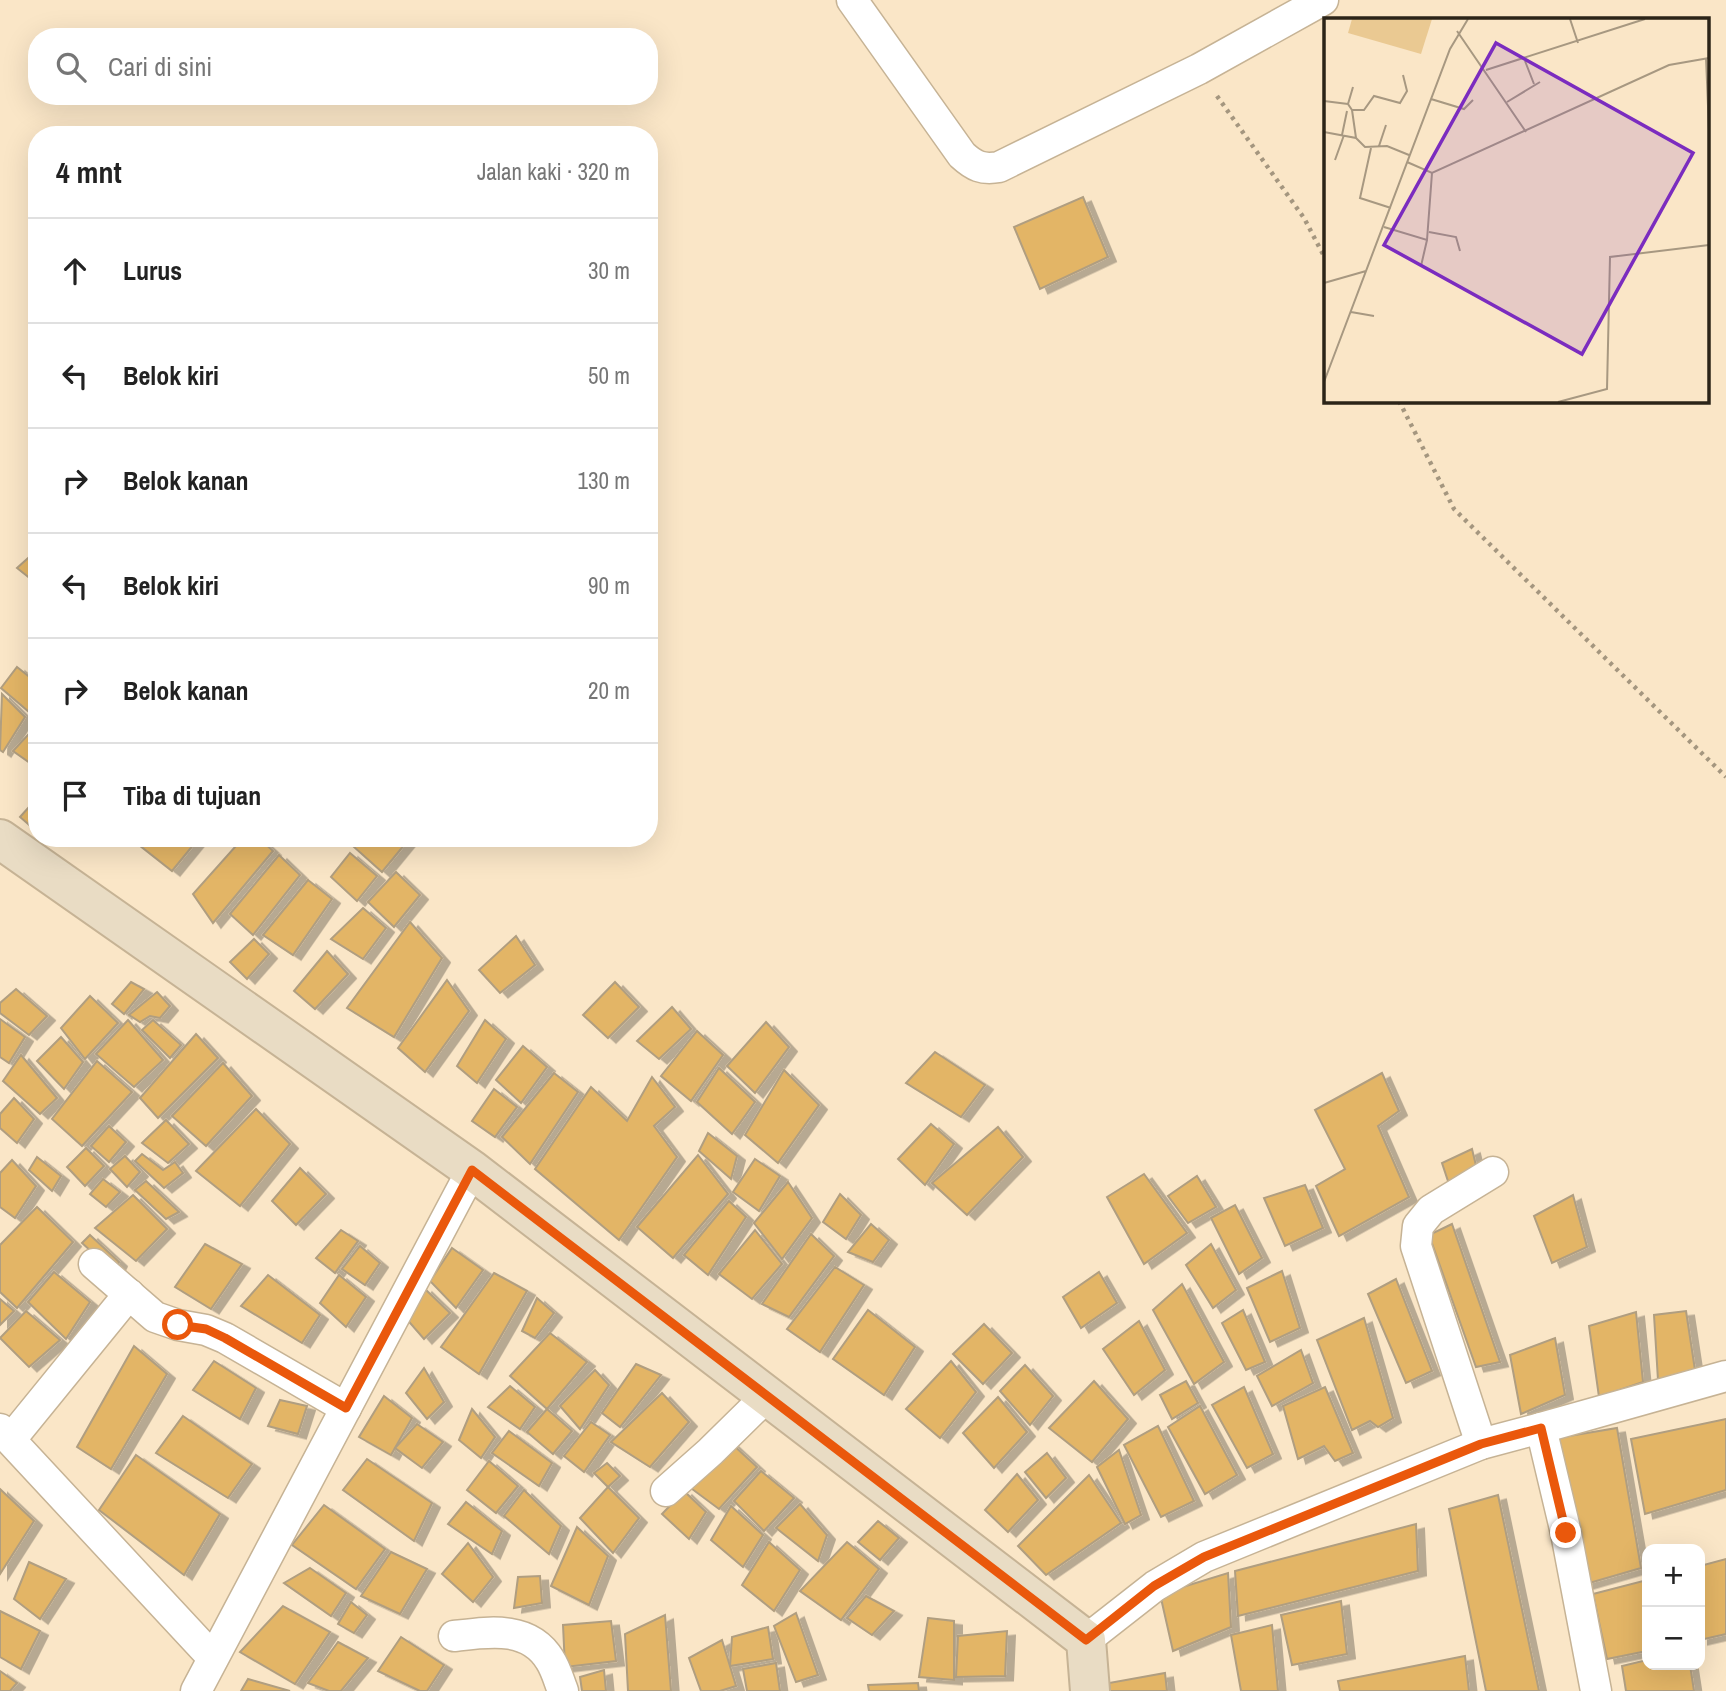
<!DOCTYPE html>
<html lang="id">
<meta charset="utf-8">
<style>
:root{--surface:#fff;--page:#f2f2f2;--text:#222;--muted:#767676;--line:#e0e0e0}
body{margin:0;font-family:"Archivo Narrow",sans-serif;background:var(--page);color:var(--text)}
.controls{position:absolute;right:21px;bottom:21px;display:grid;overflow:hidden;border-radius:14px;box-shadow:0 7px 28px #0002}
.controls button{width:63px;height:63px;display:grid;place-items:center;padding:0;border:0;border-bottom:2px solid var(--line);background:var(--surface);color:var(--text);font:35px sans-serif}
.stop{position:absolute;width:21px;height:21px;margin:-16px;border:5px solid #ea580c;border-radius:50%;background:#fff}
.stop.end{background:#ea580c;border-color:#fff;box-shadow:0 2px 7px #0008}
.list{margin:0;padding:0;list-style:none}
h2{display:flex;justify-content:space-between;align-items:center;height:91px;margin:0;padding:0 28px;font-size:30px}
h2 small{font-size:23px;font-weight:400;color:var(--muted)}
.list li{display:grid;grid-template-columns:46px 1fr auto;gap:21px;align-items:center;box-sizing:border-box;height:105px;padding:0 28px;border-top:2px solid var(--line)}
.list b{display:block;font-size:26px;white-space:nowrap}
.list em{font-size:23px;font-style:normal;color:var(--muted)}
.icon{flex:none;width:38px;height:38px;fill:none;stroke:currentColor;stroke-width:2;stroke-linecap:round;stroke-linejoin:round}
.map{position:relative;flex:none;width:1726px;height:1691px;overflow:hidden}
.search{position:absolute;background:var(--surface);box-shadow:0 7px 28px #0002;left:28px;top:28px;width:630px;height:77px;display:flex;align-items:center;gap:18px;box-sizing:border-box;padding:0 24px;border-radius:28px;color:var(--muted);font-size:26px}
.panel{position:absolute;background:var(--surface);box-shadow:0 7px 28px #0002;left:28px;top:126px;width:630px;height:721px;border-radius:28px}
.map>svg:first-child{display:block}
</style>
<div class="map">
<svg width="1726" height="1691" viewBox="0 0 1726 1691">
<defs>
<filter id="shadow"><feDropShadow dx="8" dy="4.5" stdDeviation="0" flood-color="#0004"/></filter>
</defs>
<rect width="100%" height="100%" fill="#fae6c7"/>
<g fill="#e3b566" stroke="#b09e80" stroke-width="2" filter="url(#shadow)">
<path d="M1083 197 1108 257 1040 289 1014 227Z"/>
<path d="M37 550V584L17 568Z"/>
<path d="M17 667 37 683V702L29 712 1 688Z"/>
<path d="M2 694 25 717 3 752 0 750Z"/>
<path d="M37 725V768L13 751Z"/>
<path d="M37 798V827L35 830 20 817Z"/>
<path d="M145 838H199L172 871 139 845Z"/>
<path d="M243 838H259L273 851 213 923 193 894Z"/>
<path d="M362 838H410L382 872 354 847Z"/>
<path d="M350 853 377 876 357 901 331 877Z"/>
<path d="M279 855 300 875 253 935 230 914Z"/>
<path d="M396 872 420 895 394 927 368 902Z"/>
<path d="M308 880 332 899 293 955 263 935Z"/>
<path d="M363 908 386 928 363 959 331 939Z"/>
<path d="M410 922 442 958 394 1037 347 1008Z"/>
<path d="M516 936 535 965 500 993 479 970Z"/>
<path d="M254 939 269 954 247 979 230 962Z"/>
<path d="M327 951 348 974 315 1009 294 991Z"/>
<path d="M447 980 469 1011 425 1072 398 1048Z"/>
<path d="M131 982 144 989 124 1014 112 1004Z"/>
<path d="M615 982 639 1007 608 1038 583 1015Z"/>
<path d="M16 989 47 1016 29 1035 0 1013V1003Z"/>
<path d="M157 992 170 1006 160 1018 150 1016 140 1022 129 1015Z"/>
<path d="M90 996 118 1023 85 1059 61 1028Z"/>
<path d="M672 1007 691 1029 659 1059 637 1041Z"/>
<path d="M0 1019 25 1037 9 1063 0 1057Z"/>
<path d="M128 1020 163 1060 134 1087 96 1054Z"/>
<path d="M153 1020 181 1045 170 1058 142 1030Z"/>
<path d="M485 1020 506 1039 477 1083 457 1066Z"/>
<path d="M766 1022 789 1047 755 1093 727 1066Z"/>
<path d="M697 1031 723 1055 691 1101 661 1076Z"/>
<path d="M196 1034 218 1058 158 1118 140 1098Z"/>
<path d="M61 1037 83 1062 64 1089 37 1061Z"/>
<path d="M523 1046 547 1067 521 1103 496 1080Z"/>
<path d="M935 1052 985 1085 961 1117 906 1083Z"/>
<path d="M21 1055 57 1098 40 1114 3 1081Z"/>
<path d="M97 1061 132 1092 82 1146 52 1119Z"/>
<path d="M223 1063 252 1096 206 1146 172 1116Z"/>
<path d="M719 1068 755 1102 732 1134 697 1102Z"/>
<path d="M784 1070 819 1105 778 1163 745 1135Z"/>
<path d="M554 1073 578 1092 530 1164 502 1137Z"/>
<path d="M1382 1073 1399 1111 1378 1126 1409 1197 1339 1236 1316 1186 1345 1169 1315 1110Z"/>
<path d="M652 1077 675 1107 654 1126 677 1157 619 1240 535 1169 591 1087 627 1121Z"/>
<path d="M494 1089 517 1107 495 1137 472 1121Z"/>
<path d="M14 1098 34 1119 17 1143 0 1128V1114Z"/>
<path d="M256 1109 290 1144 240 1206 196 1171Z"/>
<path d="M166 1120 189 1144 168 1163 142 1143Z"/>
<path d="M931 1124 954 1144 925 1185 898 1159Z"/>
<path d="M109 1126 126 1142 109 1162 91 1146Z"/>
<path d="M998 1127 1023 1157 967 1215 932 1183Z"/>
<path d="M708 1133 737 1156 731 1179 699 1151Z"/>
<path d="M86 1148 104 1166 85 1186 67 1167Z"/>
<path d="M1472 1149 1478 1174 1450 1187 1442 1163Z"/>
<path d="M142 1154 163 1170 175 1162 183 1173 164 1188 135 1161Z"/>
<path d="M698 1155 728 1194 673 1258 637 1227Z"/>
<path d="M125 1156 140 1172 127 1187 110 1169Z"/>
<path d="M37 1157 61 1176 52 1191 29 1170Z"/>
<path d="M755 1159 780 1176 759 1211 733 1192Z"/>
<path d="M12 1160 36 1186 15 1218 0 1207V1173Z"/>
<path d="M300 1168 326 1194 296 1225 272 1201Z"/>
<path d="M1144 1174 1187 1233 1144 1264 1107 1197Z"/>
<path d="M1197 1176 1216 1207 1188 1223 1168 1196Z"/>
<path d="M103 1179 120 1192 106 1207 90 1194Z"/>
<path d="M146 1181 179 1212 166 1219 135 1190Z"/>
<path d="M788 1182 812 1218 782 1259 754 1223Z"/>
<path d="M1305 1185 1323 1228 1285 1246 1264 1198Z"/>
<path d="M840 1194 861 1215 846 1239 823 1222Z"/>
<path d="M133 1195 167 1229 136 1261 95 1228Z"/>
<path d="M1573 1195 1587 1247 1552 1263 1534 1216Z"/>
<path d="M729 1201 746 1217 708 1275 684 1255Z"/>
<path d="M1235 1205 1262 1258 1239 1274 1211 1218Z"/>
<path d="M37 1207 73 1242 17 1308 0 1292V1245Z"/>
<path d="M871 1224 889 1240 873 1262 848 1252Z"/>
<path d="M1452 1224 1500 1362 1476 1367 1429 1235Z"/>
<path d="M341 1230 358 1241 335 1273 316 1258Z"/>
<path d="M755 1230 782 1264 752 1299 719 1274Z"/>
<path d="M811 1234 834 1256 789 1317 762 1304Z"/>
<path d="M90 1235 119 1262 114 1272 82 1243Z"/>
<path d="M205 1244 242 1264 211 1309 175 1287Z"/>
<path d="M1211 1244 1236 1290 1213 1308 1186 1265Z"/>
<path d="M360 1246 380 1263 365 1285 342 1269Z"/>
<path d="M452 1248 483 1270 456 1308 430 1281Z"/>
<path d="M835 1267 864 1285 820 1352 787 1329Z"/>
<path d="M1282 1271 1300 1328 1270 1342 1247 1288Z"/>
<path d="M54 1272 90 1302 66 1339 28 1302Z"/>
<path d="M1099 1272 1117 1303 1081 1328 1063 1297Z"/>
<path d="M494 1273 527 1291 479 1374 441 1347Z"/>
<path d="M268 1275 320 1315 302 1343 241 1306Z"/>
<path d="M339 1275 366 1297 346 1327 320 1303Z"/>
<path d="M1396 1279 1432 1371 1406 1383 1368 1294Z"/>
<path d="M1182 1284 1224 1362 1194 1384 1153 1310Z"/>
<path d="M424 1288 450 1313 424 1339 404 1316Z"/>
<path d="M537 1298 554 1313 535 1338 522 1331Z"/>
<path d="M0 1299 14 1311 0 1325Z"/>
<path d="M868 1310 915 1347 884 1395 833 1359Z"/>
<path d="M1243 1310 1265 1362 1246 1370 1222 1323Z"/>
<path d="M26 1311 60 1340 29 1367 0 1338Z"/>
<path d="M1686 1311 1695 1370 1658 1380 1654 1315Z"/>
<path d="M1636 1312 1643 1382 1599 1397 1589 1326Z"/>
<path d="M1364 1318 1393 1418 1378 1427 1370 1421 1352 1430 1317 1340Z"/>
<path d="M1139 1321 1165 1370 1134 1395 1103 1349Z"/>
<path d="M984 1324 1012 1353 983 1384 953 1354Z"/>
<path d="M550 1333 587 1362 547 1409 510 1376Z"/>
<path d="M1555 1338 1565 1395 1521 1414 1510 1355Z"/>
<path d="M134 1346 167 1374 111 1469 77 1447Z"/>
<path d="M1301 1350 1313 1383 1272 1406 1257 1376Z"/>
<path d="M214 1361 256 1388 240 1419 193 1390Z"/>
<path d="M951 1361 976 1392 940 1438 906 1409Z"/>
<path d="M636 1364 661 1375 620 1427 602 1413Z"/>
<path d="M1025 1365 1053 1396 1030 1425 1000 1391Z"/>
<path d="M424 1368 444 1402 427 1419 406 1393Z"/>
<path d="M595 1370 609 1385 580 1429 560 1406Z"/>
<path d="M1094 1381 1128 1419 1092 1462 1049 1428Z"/>
<path d="M1186 1381 1198 1403 1172 1419 1160 1395Z"/>
<path d="M510 1386 535 1407 520 1429 488 1407Z"/>
<path d="M1244 1387 1273 1454 1247 1468 1212 1405Z"/>
<path d="M1325 1387 1353 1453 1335 1461 1324 1446 1298 1459 1283 1406Z"/>
<path d="M662 1393 689 1422 650 1467 611 1442Z"/>
<path d="M384 1396 412 1418 391 1455 359 1437Z"/>
<path d="M998 1397 1027 1432 994 1468 963 1433Z"/>
<path d="M280 1400 307 1406 298 1434 268 1426Z"/>
<path d="M1200 1406 1237 1475 1205 1494 1168 1427Z"/>
<path d="M472 1409 495 1437 481 1458 459 1440Z"/>
<path d="M547 1409 572 1431 553 1454 527 1432Z"/>
<path d="M183 1416 252 1464 228 1498 156 1453Z"/>
<path d="M1726 1419V1490L1645 1514 1631 1439Z"/>
<path d="M591 1422 610 1435 584 1472 564 1456Z"/>
<path d="M417 1424 443 1442 422 1468 395 1448Z"/>
<path d="M1158 1426 1194 1501 1161 1517 1124 1445Z"/>
<path d="M1617 1428 1641 1568 1586 1584 1557 1438Z"/>
<path d="M509 1431 552 1463 539 1486 492 1453Z"/>
<path d="M731 1443 757 1467 719 1509 688 1486Z"/>
<path d="M1119 1450 1141 1515 1125 1524 1097 1467Z"/>
<path d="M1047 1453 1066 1478 1046 1498 1025 1472Z"/>
<path d="M136 1455 220 1514 184 1575 99 1510Z"/>
<path d="M367 1459 432 1503 414 1541 343 1490Z"/>
<path d="M489 1461 518 1486 496 1513 467 1490Z"/>
<path d="M607 1463 620 1476 608 1487 594 1473Z"/>
<path d="M761 1471 794 1498 764 1531 734 1501Z"/>
<path d="M1017 1474 1038 1500 1008 1532 985 1510Z"/>
<path d="M1089 1475 1121 1523 1046 1575 1018 1546Z"/>
<path d="M608 1487 639 1518 613 1553 580 1518Z"/>
<path d="M0 1489 34 1521 0 1574Z"/>
<path d="M524 1490 561 1526 549 1554 504 1516Z"/>
<path d="M684 1491 706 1512 689 1539 662 1514Z"/>
<path d="M1498 1495 1539 1691H1486L1449 1509Z"/>
<path d="M466 1502 502 1531 492 1554 448 1524Z"/>
<path d="M800 1504 827 1535 818 1561 776 1528Z"/>
<path d="M324 1505 385 1549 356 1589 292 1545Z"/>
<path d="M731 1506 763 1535 743 1567 711 1540Z"/>
<path d="M878 1521 899 1538 880 1560 858 1542Z"/>
<path d="M1416 1524 1418 1571 1238 1616 1235 1571Z"/>
<path d="M577 1527 608 1556 589 1605 551 1586Z"/>
<path d="M769 1542 800 1570 774 1611 742 1585Z"/>
<path d="M847 1542 879 1569 841 1620 800 1591Z"/>
<path d="M468 1543 493 1577 473 1602 442 1574Z"/>
<path d="M391 1552 427 1569 400 1614 361 1596Z"/>
<path d="M1726 1559V1634L1700 1640V1566Z"/>
<path d="M29 1562 66 1579 40 1619 14 1599Z"/>
<path d="M310 1568 346 1593 331 1616 284 1583Z"/>
<path d="M1228 1573 1231 1627 1173 1651 1160 1594Z"/>
<path d="M540 1576 542 1603 514 1608 518 1577Z"/>
<path d="M1647 1580V1651L1607 1659 1593 1594Z"/>
<path d="M866 1596 894 1611 872 1635 847 1618Z"/>
<path d="M1341 1601 1347 1654 1292 1665 1281 1615Z"/>
<path d="M351 1602 367 1615 354 1633 338 1624Z"/>
<path d="M283 1606 330 1632 295 1684 240 1652Z"/>
<path d="M0 1611 40 1631 21 1669 0 1657Z"/>
<path d="M796 1613 818 1675 796 1682 774 1626Z"/>
<path d="M665 1615 671 1691H628L625 1634Z"/>
<path d="M928 1618 954 1621V1680L919 1677Z"/>
<path d="M611 1621 616 1661 565 1667 563 1625Z"/>
<path d="M1272 1625 1278 1691H1241L1231 1635Z"/>
<path d="M768 1627 773 1659 730 1666 732 1637Z"/>
<path d="M1007 1631 1005 1676 956 1677 958 1636Z"/>
<path d="M401 1637 444 1665 427 1691H420L378 1671Z"/>
<path d="M722 1640 736 1686 720 1691H701L689 1658Z"/>
<path d="M338 1642 368 1658 341 1691H329L308 1683Z"/>
<path d="M1465 1656 1469 1691H1340L1338 1681Z"/>
<path d="M1647 1660V1665H1690L1694 1691H1626L1622 1666Z"/>
<path d="M776 1663 780 1691H747L743 1669Z"/>
<path d="M604 1670 606 1691H582L580 1677Z"/>
<path d="M0 1671 17 1683 10 1691H0Z"/>
<path d="M1165 1673 1167 1691H1110L1109 1683Z"/>
<path d="M248 1679 290 1691H241Z"/>
<path d="M918 1683 919 1691H869L868 1685Z"/>
</g>
<g fill="none" stroke-linecap="round" stroke-linejoin="round">
<defs>
<g id="street">
<path d="M852 0 962 155C974 166 982 170 999 167L1199 69 1323 0"/>
<path d="M94 1264 155 1317 178 1325 206 1330 225 1338 346 1408"/>
<path d="M1541 1428 1726 1376"/>
<path d="M0 1429 213 1658"/>
<path d="M11 1439 129 1294"/>
<path d="M1481 1444 1416 1246 1418 1226 1431 1210 1493 1172"/>
<path d="M666 1491 710 1452 767 1396"/>
<path d="M454 1636C488 1632 529 1625 550 1660 556 1669 559 1681 563 1691"/>
<path d="M1086 1640 1155 1586 1204 1557 1481 1444 1541 1428 1566 1533 1596 1691"/>
<path d="M196 1691 472 1170"/>
</g>
<path id="secondary" d="M0 839 472 1170 1086 1640 1090 1691"/>
</defs>
<use href="#street" stroke="#c6b395" stroke-width="33"/>
<use href="#secondary" stroke="#c6b395" stroke-width="42"/>
<g stroke="#a4967f" stroke-width="4.5" stroke-dasharray="3.5 5" stroke-linecap="butt">
<path d="M1217 96 1304 218 1325 258"/>
<path d="M1399 401 1454 509 1726 777"/>
</g>
<use href="#street" stroke="#fff" stroke-width="30"/>
<use href="#secondary" stroke="#e9dcc4" stroke-width="38"/>
</g>
<g fill="none" stroke-linecap="round" stroke-linejoin="round">
<path stroke="#ea580c" stroke-width="9" d="M178 1325 206 1329 225 1338 346 1408 472 1170 1086 1640 1154 1586 1204 1557 1481 1444 1541 1428 1566 1533"/>
</g>
<g transform="translate(1324 18)">
<rect width="385" height="385" fill="#fae6c7"/>
<path d="M28 1H108L97 36 24 15Z" fill="#eac992"/>
<path fill="none" stroke="#a79881" stroke-width="2" d="M246 1 254 25M133 13 202 114M382 40 385 112M201 43 210 66M162 52 321 1M29 69 24 86 28 92H40L50 78 76 85 83 73 79 57M107 81 140 91 149 82M0 83 24 86M183 84 216 64M28 92 32 120M0 114 32 120 41 129 63 128 85 137M18 117 23 93M55 128 62 107M47 130 36 180 67 190M11 142 20 117M83 144 108 155 345 47 385 40M60 209 103 222 108 155M105 214 132 219 136 233M97 248 103 222M0 265 42 253M27 294 50 298M0 364 126 31 144 1M234 384 283 371 286 239 385 227"/>
<path fill="#7b2cbf" fill-opacity="0.15" stroke="#7b2cbf" stroke-width="3.5" d="M172 25 369 135 258 336 60 227Z"/>
<rect width="385" height="385" fill="none" stroke="#2b2418" stroke-width="3.5"/>
</g>
</svg>
<div class="controls">
<button>+</button>
<button>−</button>
</div>
<div class="stop" style="left:178px;top:1325px"></div>
<div class="stop end" style="left:1566px;top:1533px"></div>
<div class="search"><svg class="icon" aria-label="search" viewBox="0 0 24 24"><circle cx="10" cy="10" r="6"/><path d="M15 15l6 6"/></svg>Cari di sini</div>
<section class="panel">
<h2>4 mnt<small>Jalan kaki · 320 m</small></h2>
<ul class="list">
<li><svg class="icon" aria-label="ahead" viewBox="0 0 24 24"><path d="M12 20V5M6 11l6-6 6 6"/></svg><div><b>Lurus</b></div><em>30 m</em></li>
<li><svg class="icon" aria-label="left" viewBox="0 0 24 24"><path d="M17 20v-9H6M10 6l-5 5 5 5"/></svg><div><b>Belok kiri</b></div><em>50 m</em></li>
<li><svg class="icon" aria-label="right" viewBox="0 0 24 24"><path d="M7 20v-9h11M14 6l5 5-5 5"/></svg><div><b>Belok kanan</b></div><em>130 m</em></li>
<li><svg class="icon" aria-label="left" viewBox="0 0 24 24"><path d="M17 20v-9H6M10 6l-5 5 5 5"/></svg><div><b>Belok kiri</b></div><em>90 m</em></li>
<li><svg class="icon" aria-label="right" viewBox="0 0 24 24"><path d="M7 20v-9h11M14 6l5 5-5 5"/></svg><div><b>Belok kanan</b></div><em>20 m</em></li>
<li><svg class="icon" aria-label="arrive" viewBox="0 0 24 24"><path d="M6 21V4h12l-3 4 3 4H6"/></svg><div><b>Tiba di tujuan</b></div></li>
</ul>
</section>
</div>
